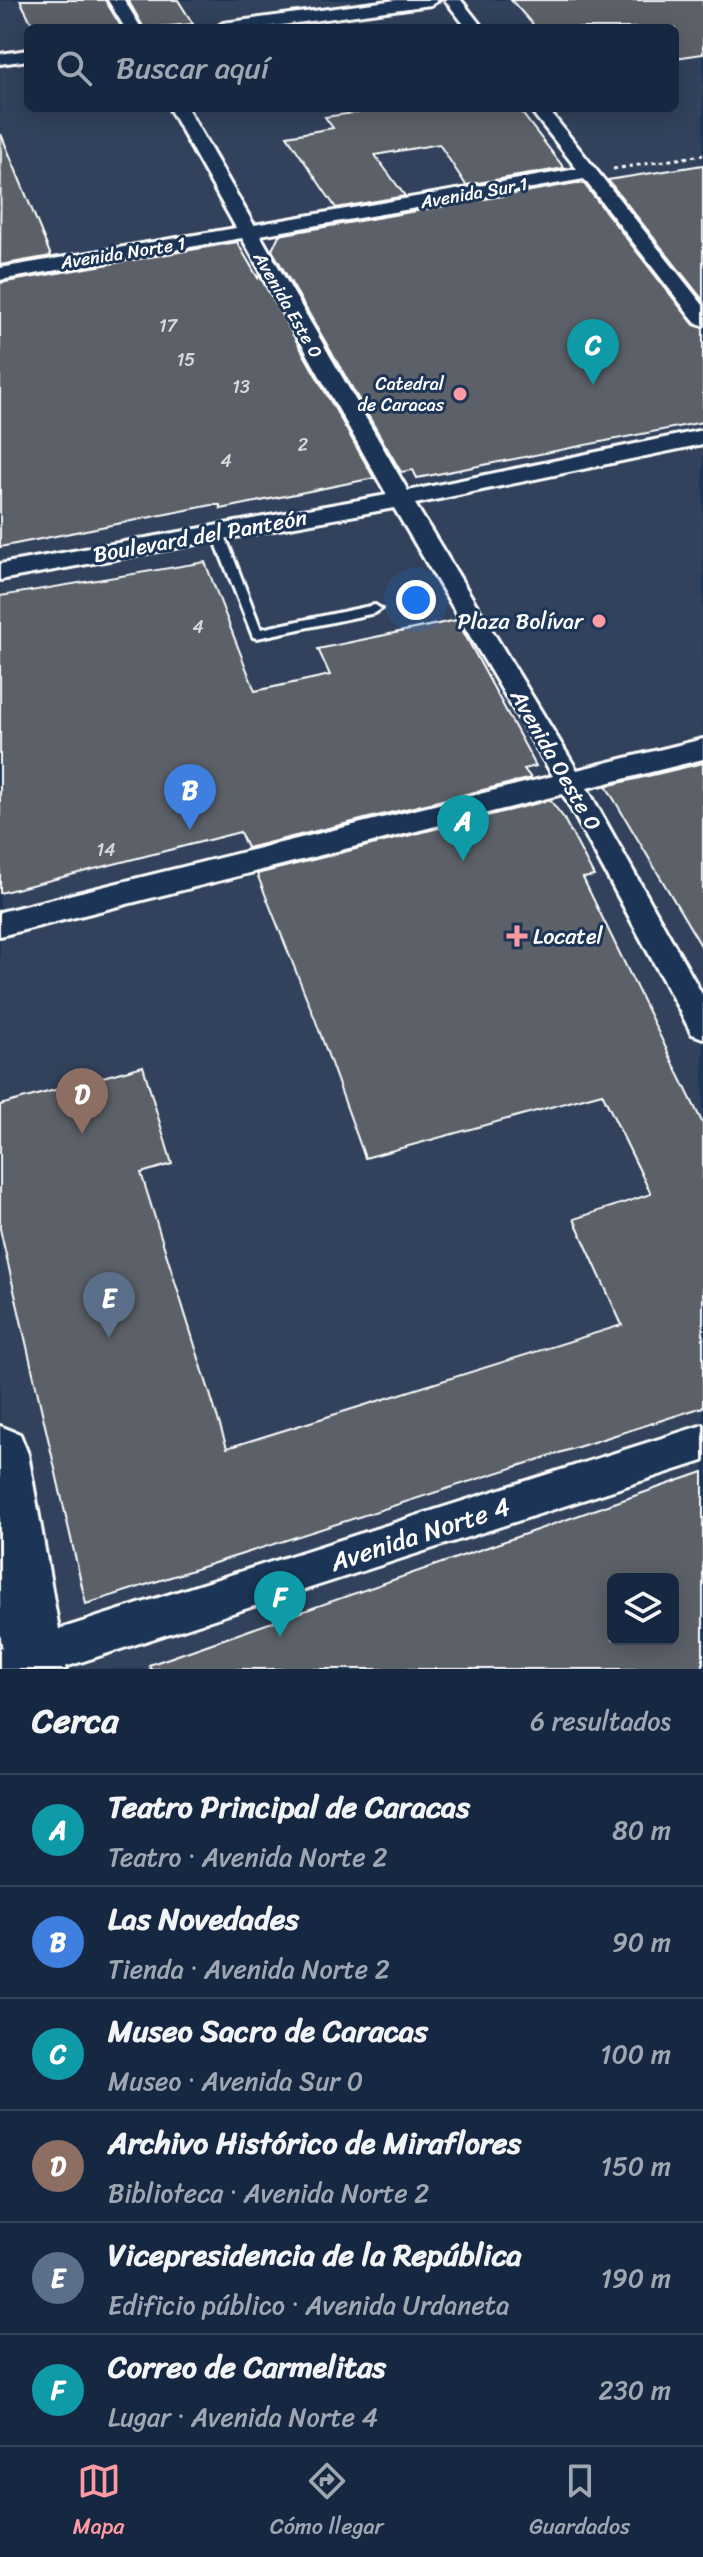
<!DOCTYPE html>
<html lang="es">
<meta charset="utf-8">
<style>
:root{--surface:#162841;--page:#1f3048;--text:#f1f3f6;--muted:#9ea6b1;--line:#35445a;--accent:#ff9aa2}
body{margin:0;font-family:Sriracha,sans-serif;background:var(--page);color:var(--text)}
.controls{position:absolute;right:24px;bottom:24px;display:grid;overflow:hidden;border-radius:12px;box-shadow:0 4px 20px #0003}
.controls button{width:72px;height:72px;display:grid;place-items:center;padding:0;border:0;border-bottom:2px solid var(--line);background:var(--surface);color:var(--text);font:40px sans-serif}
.you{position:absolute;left:416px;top:600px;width:28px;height:28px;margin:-20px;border:6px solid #fff;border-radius:50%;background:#1a73e8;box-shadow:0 0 0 12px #1a73e833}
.badge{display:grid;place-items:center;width:52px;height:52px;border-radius:50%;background:var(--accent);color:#fff;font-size:26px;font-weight:700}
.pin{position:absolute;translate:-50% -66px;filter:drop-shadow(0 2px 4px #0008)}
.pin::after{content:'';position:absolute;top:42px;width:28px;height:24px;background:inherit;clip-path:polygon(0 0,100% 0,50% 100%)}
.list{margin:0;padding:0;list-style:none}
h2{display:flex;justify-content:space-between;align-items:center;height:104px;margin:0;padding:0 32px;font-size:34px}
h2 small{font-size:26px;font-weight:400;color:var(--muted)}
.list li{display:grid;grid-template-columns:52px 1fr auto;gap:24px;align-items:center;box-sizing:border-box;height:112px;padding:0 32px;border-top:2px solid var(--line)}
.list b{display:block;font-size:30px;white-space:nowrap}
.list p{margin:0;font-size:26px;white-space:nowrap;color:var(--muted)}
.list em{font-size:26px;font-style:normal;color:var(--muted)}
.icon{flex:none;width:44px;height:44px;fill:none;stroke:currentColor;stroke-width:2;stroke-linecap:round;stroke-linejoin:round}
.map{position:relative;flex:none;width:703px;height:1669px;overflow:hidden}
.search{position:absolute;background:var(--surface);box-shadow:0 4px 20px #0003;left:24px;right:24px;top:24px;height:88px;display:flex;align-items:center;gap:20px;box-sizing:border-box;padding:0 28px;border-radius:12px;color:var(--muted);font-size:30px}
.sheet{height:776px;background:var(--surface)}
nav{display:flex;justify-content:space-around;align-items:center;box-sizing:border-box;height:112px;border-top:2px solid var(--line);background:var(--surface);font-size:22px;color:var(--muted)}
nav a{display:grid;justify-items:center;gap:4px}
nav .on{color:var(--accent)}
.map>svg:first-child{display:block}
</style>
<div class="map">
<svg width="703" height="1669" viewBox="0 0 703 1669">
<rect width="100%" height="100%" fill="#1d3557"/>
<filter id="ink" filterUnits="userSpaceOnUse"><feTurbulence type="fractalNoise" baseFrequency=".0125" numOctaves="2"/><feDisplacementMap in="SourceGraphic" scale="16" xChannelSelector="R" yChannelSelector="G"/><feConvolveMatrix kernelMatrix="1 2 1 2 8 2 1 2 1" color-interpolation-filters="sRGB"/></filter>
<g filter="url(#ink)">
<path fill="#30425c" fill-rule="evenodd" d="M0 0H703V1669H0ZM28 28H675V108H28ZM613 1579H673V1639H613Z"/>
<g fill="#5b6167" stroke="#fff" stroke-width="2" fill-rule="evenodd">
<path d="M20 0H105L122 28H34Z"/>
<path d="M128 0H178L193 24 144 28Z"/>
<path d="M511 0H703V54L675 58V28H536Z"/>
<path d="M389 108H518L564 168 466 185 439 144 375 155 405 196 336 208 287 136 333 128 325 117Z"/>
<path d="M1 134 51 256 0 265Z"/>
<path d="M703 165V300L608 180Z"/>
<path d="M576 183 584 184 694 325 703 328V422L417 478 413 470 401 472 272 250 279 235Z"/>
<path d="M237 242 258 278 259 275 374 478 221 509 220 505H212L0 547V283Z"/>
<path d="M205 562 255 691 330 675 318 649 457 620 536 766 524 769 531 778 247 848 240 832 0 893V596Z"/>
<path d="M703 763V949L606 786Z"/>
<path d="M550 800 563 817 594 876 583 878 703 1124V1407L86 1604 0 1229V1105L143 1066 172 1164 141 1173 227 1448 622 1325 574 1219 651 1194 602 1093 365 1158 315 1019 257 874Z"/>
<path d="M703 1472V1669H150L149 1665ZM613 1579H673V1639H613Z"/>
</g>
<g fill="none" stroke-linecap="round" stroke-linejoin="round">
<defs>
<path id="lane" d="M218 529 224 533 261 629 375 605 381 609 375 613 257 638 253 637 212 533Z"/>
<g id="street">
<path d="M108 0H124L141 28H125Z"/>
<path d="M396 0H439L431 5 259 28H215L223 23Z"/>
<path d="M445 0H461L483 28H467Z"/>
<path d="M28 50V60L0 64V54Z"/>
<path d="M169 108H187L254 225 577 169 529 108H547L703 305V325L696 323 584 179 260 235 408 491 703 430V444L415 504 577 770 703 739V759L587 788 703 996V1038L692 1034 563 794 0 936V912L553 776 394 508 0 580V564L387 495 242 238 0 280V268L236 228Z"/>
<path d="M703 1425V1461L59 1669H0V1648Z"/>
</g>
<path id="primary" d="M0 1426 20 1434 28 1454 66 1669H6L0 1632Z"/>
</defs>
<use href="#lane" stroke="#fff" stroke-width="6"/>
<use href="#street" stroke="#fff" stroke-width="6"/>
<use href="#primary" stroke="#fff" stroke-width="6"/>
<path stroke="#fff" stroke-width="3" stroke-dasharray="4 4" stroke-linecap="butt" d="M613 169 703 155"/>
<use href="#lane" fill="#1d3557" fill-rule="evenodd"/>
<use href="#street" fill="#1d3557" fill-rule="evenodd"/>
<use href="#primary" fill="#1d3557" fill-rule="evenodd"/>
</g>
</g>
<g fill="#ff9aa2" stroke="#1d3557" stroke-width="3">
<circle cx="460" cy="394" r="8"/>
<circle cx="599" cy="621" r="8"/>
<path d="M513 924h8v8h8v8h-8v8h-8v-8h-8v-8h8z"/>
</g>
<g text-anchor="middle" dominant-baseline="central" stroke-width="6" stroke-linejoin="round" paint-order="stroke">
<g font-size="18" fill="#fff" stroke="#1d3557">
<text transform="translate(474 193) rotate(-10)">Avenida Sur 1</text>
<text transform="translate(123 253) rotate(-9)">Avenida Norte 1</text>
<text transform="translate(288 305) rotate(60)">Avenida Este 0</text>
</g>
<g font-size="18" fill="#d6d8d9">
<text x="168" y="326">17</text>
<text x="186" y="360">15</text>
<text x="241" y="387">13</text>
<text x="303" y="445">2</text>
<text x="226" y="461">4</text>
<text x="198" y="627">4</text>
<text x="106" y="850">14</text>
</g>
<g font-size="18" fill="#fff" stroke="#1d3557" text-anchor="end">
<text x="444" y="384">Catedral<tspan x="444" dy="21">de Caracas</tspan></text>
</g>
<g font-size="22" fill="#fff" stroke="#1d3557">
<text transform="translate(200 536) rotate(-10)">Boulevard del Panteón</text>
<text transform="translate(556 760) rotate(60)">Avenida Oeste 0</text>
</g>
<g font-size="22" fill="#fff" stroke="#1d3557" text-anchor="end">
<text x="583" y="621">Plaza Bolívar</text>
<text x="533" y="936" text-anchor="start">Locatel</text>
</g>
<g font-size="26" fill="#fff" stroke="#1d3557">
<text transform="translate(420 1534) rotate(-18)">Avenida Norte 4</text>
</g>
</g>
</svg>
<div class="controls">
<button><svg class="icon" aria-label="layers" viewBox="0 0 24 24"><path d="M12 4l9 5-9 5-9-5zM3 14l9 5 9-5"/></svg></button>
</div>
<div class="you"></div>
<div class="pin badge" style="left:463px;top:861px;background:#0f9aa8">A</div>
<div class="pin badge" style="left:190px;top:830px;background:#3f7fe0">B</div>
<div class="pin badge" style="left:593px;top:385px;background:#0f9aa8">C</div>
<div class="pin badge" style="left:82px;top:1134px;background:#8d6e63">D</div>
<div class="pin badge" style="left:109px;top:1338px;background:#5c6f8a">E</div>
<div class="pin badge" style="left:280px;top:1637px;background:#0f9aa8">F</div>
<div class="search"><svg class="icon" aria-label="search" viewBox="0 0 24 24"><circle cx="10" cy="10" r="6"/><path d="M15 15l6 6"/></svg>Buscar aquí</div>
</div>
<section class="sheet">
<h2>Cerca<small>6 resultados</small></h2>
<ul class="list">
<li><span class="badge" style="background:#0f9aa8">A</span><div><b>Teatro Principal de Caracas</b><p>Teatro · Avenida Norte 2</p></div><em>80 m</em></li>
<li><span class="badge" style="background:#3f7fe0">B</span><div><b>Las Novedades</b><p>Tienda · Avenida Norte 2</p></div><em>90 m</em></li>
<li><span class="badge" style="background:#0f9aa8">C</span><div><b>Museo Sacro de Caracas</b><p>Museo · Avenida Sur 0</p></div><em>100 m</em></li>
<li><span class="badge" style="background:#8d6e63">D</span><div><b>Archivo Histórico de Miraflores</b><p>Biblioteca · Avenida Norte 2</p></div><em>150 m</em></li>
<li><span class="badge" style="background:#5c6f8a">E</span><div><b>Vicepresidencia de la República</b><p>Edificio público · Avenida Urdaneta</p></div><em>190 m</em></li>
<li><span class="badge" style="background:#0f9aa8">F</span><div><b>Correo de Carmelitas</b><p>Lugar · Avenida Norte 4</p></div><em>230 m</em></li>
</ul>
</section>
<nav>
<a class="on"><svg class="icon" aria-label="map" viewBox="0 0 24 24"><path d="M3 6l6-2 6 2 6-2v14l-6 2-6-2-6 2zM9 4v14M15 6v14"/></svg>Mapa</a>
<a><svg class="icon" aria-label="directions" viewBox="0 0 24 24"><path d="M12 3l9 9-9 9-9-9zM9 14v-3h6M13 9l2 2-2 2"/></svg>Cómo llegar</a>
<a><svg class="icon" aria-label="saved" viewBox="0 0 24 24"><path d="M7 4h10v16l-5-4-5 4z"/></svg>Guardados</a>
</nav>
